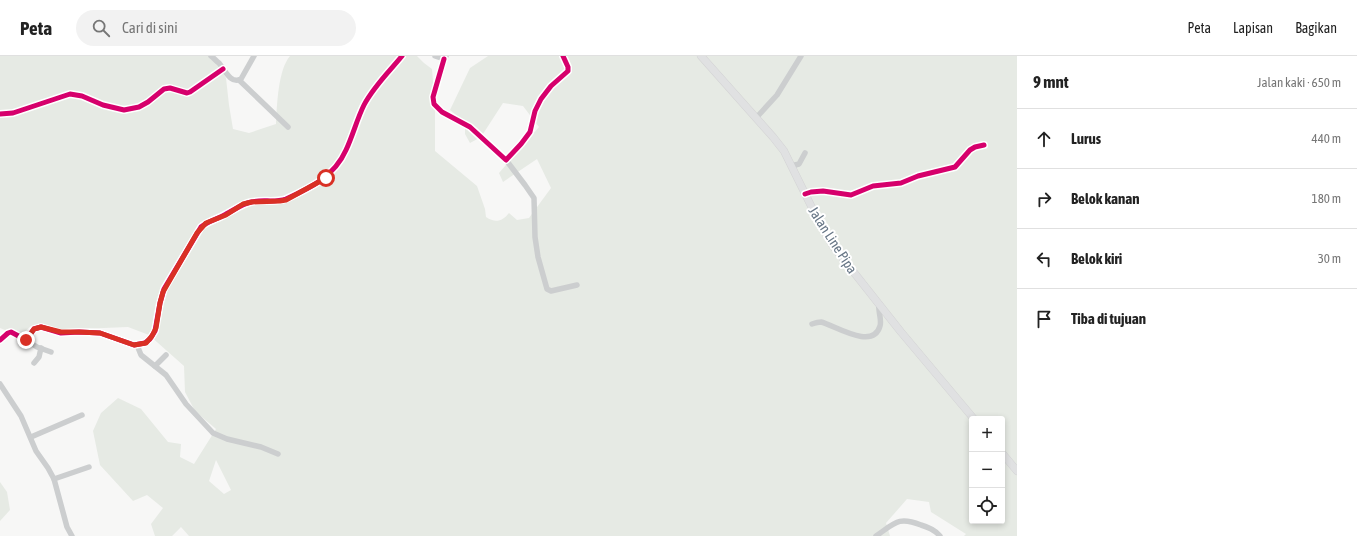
<!DOCTYPE html>
<html lang="id">
<meta charset="utf-8">
<style>
:root{--surface:#fff;--page:#f2f2f2;--text:#222;--muted:#767676;--line:#e0e0e0}
body{margin:0;font-family:"Asap Condensed",sans-serif;background:var(--page);color:var(--text)}
.controls{position:absolute;right:12px;bottom:12px;display:grid;overflow:hidden;border-radius:4px;box-shadow:0 2px 6px #0003}
.controls button{width:36px;height:36px;display:grid;place-items:center;padding:0;border:0;border-bottom:1px solid var(--line);background:var(--surface);color:var(--text);font:20px sans-serif}
.stop{position:absolute;width:12px;height:12px;margin:-9px;border:3px solid #d93025;border-radius:50%;background:#fff}
.stop.end{background:#d93025;border-color:#fff;box-shadow:0 1px 4px #0008}
.list{margin:0;padding:0;list-style:none}
h2{display:flex;justify-content:space-between;align-items:center;height:52px;margin:0;padding:0 16px;font-size:17px}
h2 small{font-size:13px;font-weight:400;color:var(--muted)}
.list li{display:grid;grid-template-columns:26px 1fr auto;gap:12px;align-items:center;box-sizing:border-box;height:60px;padding:0 16px;border-top:1px solid var(--line)}
.list b{display:block;font-size:15px;white-space:nowrap}
.list em{font-size:13px;font-style:normal;color:var(--muted)}
.icon{flex:none;width:22px;height:22px;fill:none;stroke:currentColor;stroke-width:2;stroke-linecap:round;stroke-linejoin:round}
.map{position:relative;flex:none;width:1017px;height:480px;overflow:hidden}
header{display:flex;align-items:center;gap:24px;box-sizing:border-box;height:56px;padding:0 20px;background:var(--surface);border-bottom:1px solid var(--line)}
header strong{font-size:19px}
nav{display:flex;gap:22px;margin-inline-start:auto;font-size:14px}
.search{width:280px;height:36px;background:var(--page);display:flex;align-items:center;gap:10px;box-sizing:border-box;padding:0 14px;border-radius:22px;color:var(--muted);font-size:15px}
main{display:flex}
aside{flex:1;background:var(--surface)}
.map>svg:first-child{display:block}
</style>
<header>
<strong>Peta</strong>
<div class="search"><svg class="icon" aria-label="search" viewBox="0 0 24 24"><circle cx="10" cy="10" r="6"/><path d="M15 15l6 6"/></svg>Cari di sini</div>
<nav><a>Peta</a><a>Lapisan</a><a>Bagikan</a></nav>
</header>
<main>
<div class="map">
<svg width="1017" height="480" viewBox="0 0 1017 480">
<rect width="100%" height="100%" fill="#f7f7f6"/>
<g fill="#e6eae4" fill-rule="evenodd">
<path d="M0 0H212L226 22 229 49 233 73 249 77 276 68C277 49 278 14 290 0H417L424 7 432 13 435 50V95L477 130 485 153 486 161C495 167 502 166 509 157L517 164 529 162 551 132 537 103 503 126 499 117 539 71 523 50 503 47 481 81 470 87 465 78V66L450 54 470 12 488 0H1017V480H964L966 478 931 456 929 446 907 443 886 467 890 480H189L181 471 172 480H155L151 468 163 452 147 439 133 445 100 409 93 375 101 357 118 342 141 353 168 386 181 388 180 401 194 408 216 373 195 355 185 336 184 310 149 279 128 271 55 274 31 270 20 280 0 272ZM972 363H1002V465H972ZM216 404 231 434 224 438 209 425Z"/>
<path d="M0 426 7 436 10 454 0 465Z"/>
</g>
<g fill="none" stroke-linecap="round" stroke-linejoin="round">
<defs>
<g id="major">
<path d="M701 0 773 81 784 95 819 166 833 190 901 276 974 363"/>
<path d="M1002 397 1017 415"/>
</g>
</defs>
<use href="#major" stroke="#d3d3d4" stroke-width="8"/>
<g stroke="#cccecf" stroke-width="5.5">
<path d="M211 0C214 2 216 5 219 7 224 13 231 29 241 23L254 0"/>
<path d="M435 0 444 3 446 0"/>
<path d="M444 3 433 41 434 48 442 56 470 71 506 104 521 88 530 76 535 55 541 43 551 30 568 15V11L563 0"/>
<path d="M239 24 288 71"/>
<path d="M0 58 13 57 70 38 82 40 103 49 124 54 139 51 148 46 164 33 170 32 187 37 190 36 223 13"/>
<path d="M756 62 777 39 801 0"/>
<path d="M506 104 525 129 534 142 535 181 538 201 547 233 551 235 577 229"/>
<path d="M791 110 799 108 805 97"/>
<path d="M805 138 811 136 823 135 851 139 873 130 901 127 918 120 955 111 970 94 975 91 984 89"/>
<path d="M812 268C815 267 818 266 821 266 834 269 873 295 880 270 882 264 878 256 879 249"/>
<path d="M0 284 8 277 11 276 26 284 34 273 41 271 61 277 79 276 100 277 134 289 145 287 150 283 155 275 160 247 164 233 201 171C208 165 218 163 226 158 234 154 242 148 251 146 263 143 274 147 286 143 310 132 334 121 346 94 353 79 357 63 364 49 374 30 389 16 402 0"/>
<path d="M26 284 37 291 51 296"/>
<path d="M137 289 141 299 166 319 186 348 213 377 227 383 261 391 278 398"/>
<path d="M34 307 39 301 41 292"/>
<path d="M155 310 166 299"/>
<path d="M0 328 21 360 36 395 48 412 54 423 67 471 72 480"/>
<path d="M31 381 82 359"/>
<path d="M54 423 89 411"/>
<path d="M876 480C895 467 898 460 921 469 928 471 935 474 940 480"/>
</g>
<use href="#major" stroke="#e0e1e2" stroke-width="7"/>
<defs>
<g id="cycleway">
<path d="M444 3 433 41 434 48 442 56 470 71 506 104 521 88 530 76 535 55 541 43 551 30 568 15V11L563 0"/>
<path d="M0 58 13 57 70 38 82 40 103 49 124 54 139 51 148 46 164 33 170 32 187 37 190 36 223 13"/>
<path d="M805 138 811 136 823 135 851 139 873 130 901 127 918 120 955 111 970 94 975 91 984 89"/>
<path d="M0 284 8 277 11 276 26 284 34 273 41 271 61 277 79 276 100 277 134 289 145 287 150 283 155 275 160 247 164 233 201 171C208 165 218 163 226 158 234 154 242 148 251 146 263 143 274 147 286 143 310 132 334 121 346 94 353 79 357 63 364 49 374 30 389 16 402 0"/>
</g>
</defs>
<use href="#cycleway" stroke="#fff" stroke-width="8"/>
<use href="#cycleway" stroke="#d6006c" stroke-width="5"/>
</g>
<g fill="none" stroke-linecap="round" stroke-linejoin="round">
<path stroke="#d93025" stroke-width="5" d="M26 284 34 273 41 271 61 276H79L100 277 134 289 146 287 152 280 156 272 160 247 163 236 197 177 206 167 226 159 243 148 252 146 280 145 286 144 326 122"/>
</g>
<g text-anchor="middle" dominant-baseline="central" stroke-width="4" stroke-linejoin="round" paint-order="stroke">
<g font-size="14" fill="#677686" stroke="#fff">
<text transform="translate(833 184) rotate(57)">Jalan Line Pipa</text>
</g>
</g>
</svg>
<div class="controls">
<button>+</button>
<button>−</button>
<button><svg class="icon" aria-label="locate" viewBox="0 0 24 24"><circle cx="12" cy="12" r="6"/><path d="M12 2v4M12 18v4M2 12h4M18 12h4"/></svg></button>
</div>
<div class="stop" style="left:326px;top:122px"></div>
<div class="stop end" style="left:26px;top:284px"></div>
</div>
<aside>
<h2>9 mnt<small>Jalan kaki · 650 m</small></h2>
<ul class="list">
<li><svg class="icon" aria-label="ahead" viewBox="0 0 24 24"><path d="M12 20V5M6 11l6-6 6 6"/></svg><div><b>Lurus</b></div><em>440 m</em></li>
<li><svg class="icon" aria-label="right" viewBox="0 0 24 24"><path d="M7 20v-9h11M14 6l5 5-5 5"/></svg><div><b>Belok kanan</b></div><em>180 m</em></li>
<li><svg class="icon" aria-label="left" viewBox="0 0 24 24"><path d="M17 20v-9H6M10 6l-5 5 5 5"/></svg><div><b>Belok kiri</b></div><em>30 m</em></li>
<li><svg class="icon" aria-label="arrive" viewBox="0 0 24 24"><path d="M6 21V4h12l-3 4 3 4H6"/></svg><div><b>Tiba di tujuan</b></div></li>
</ul>
</aside>
</main>
